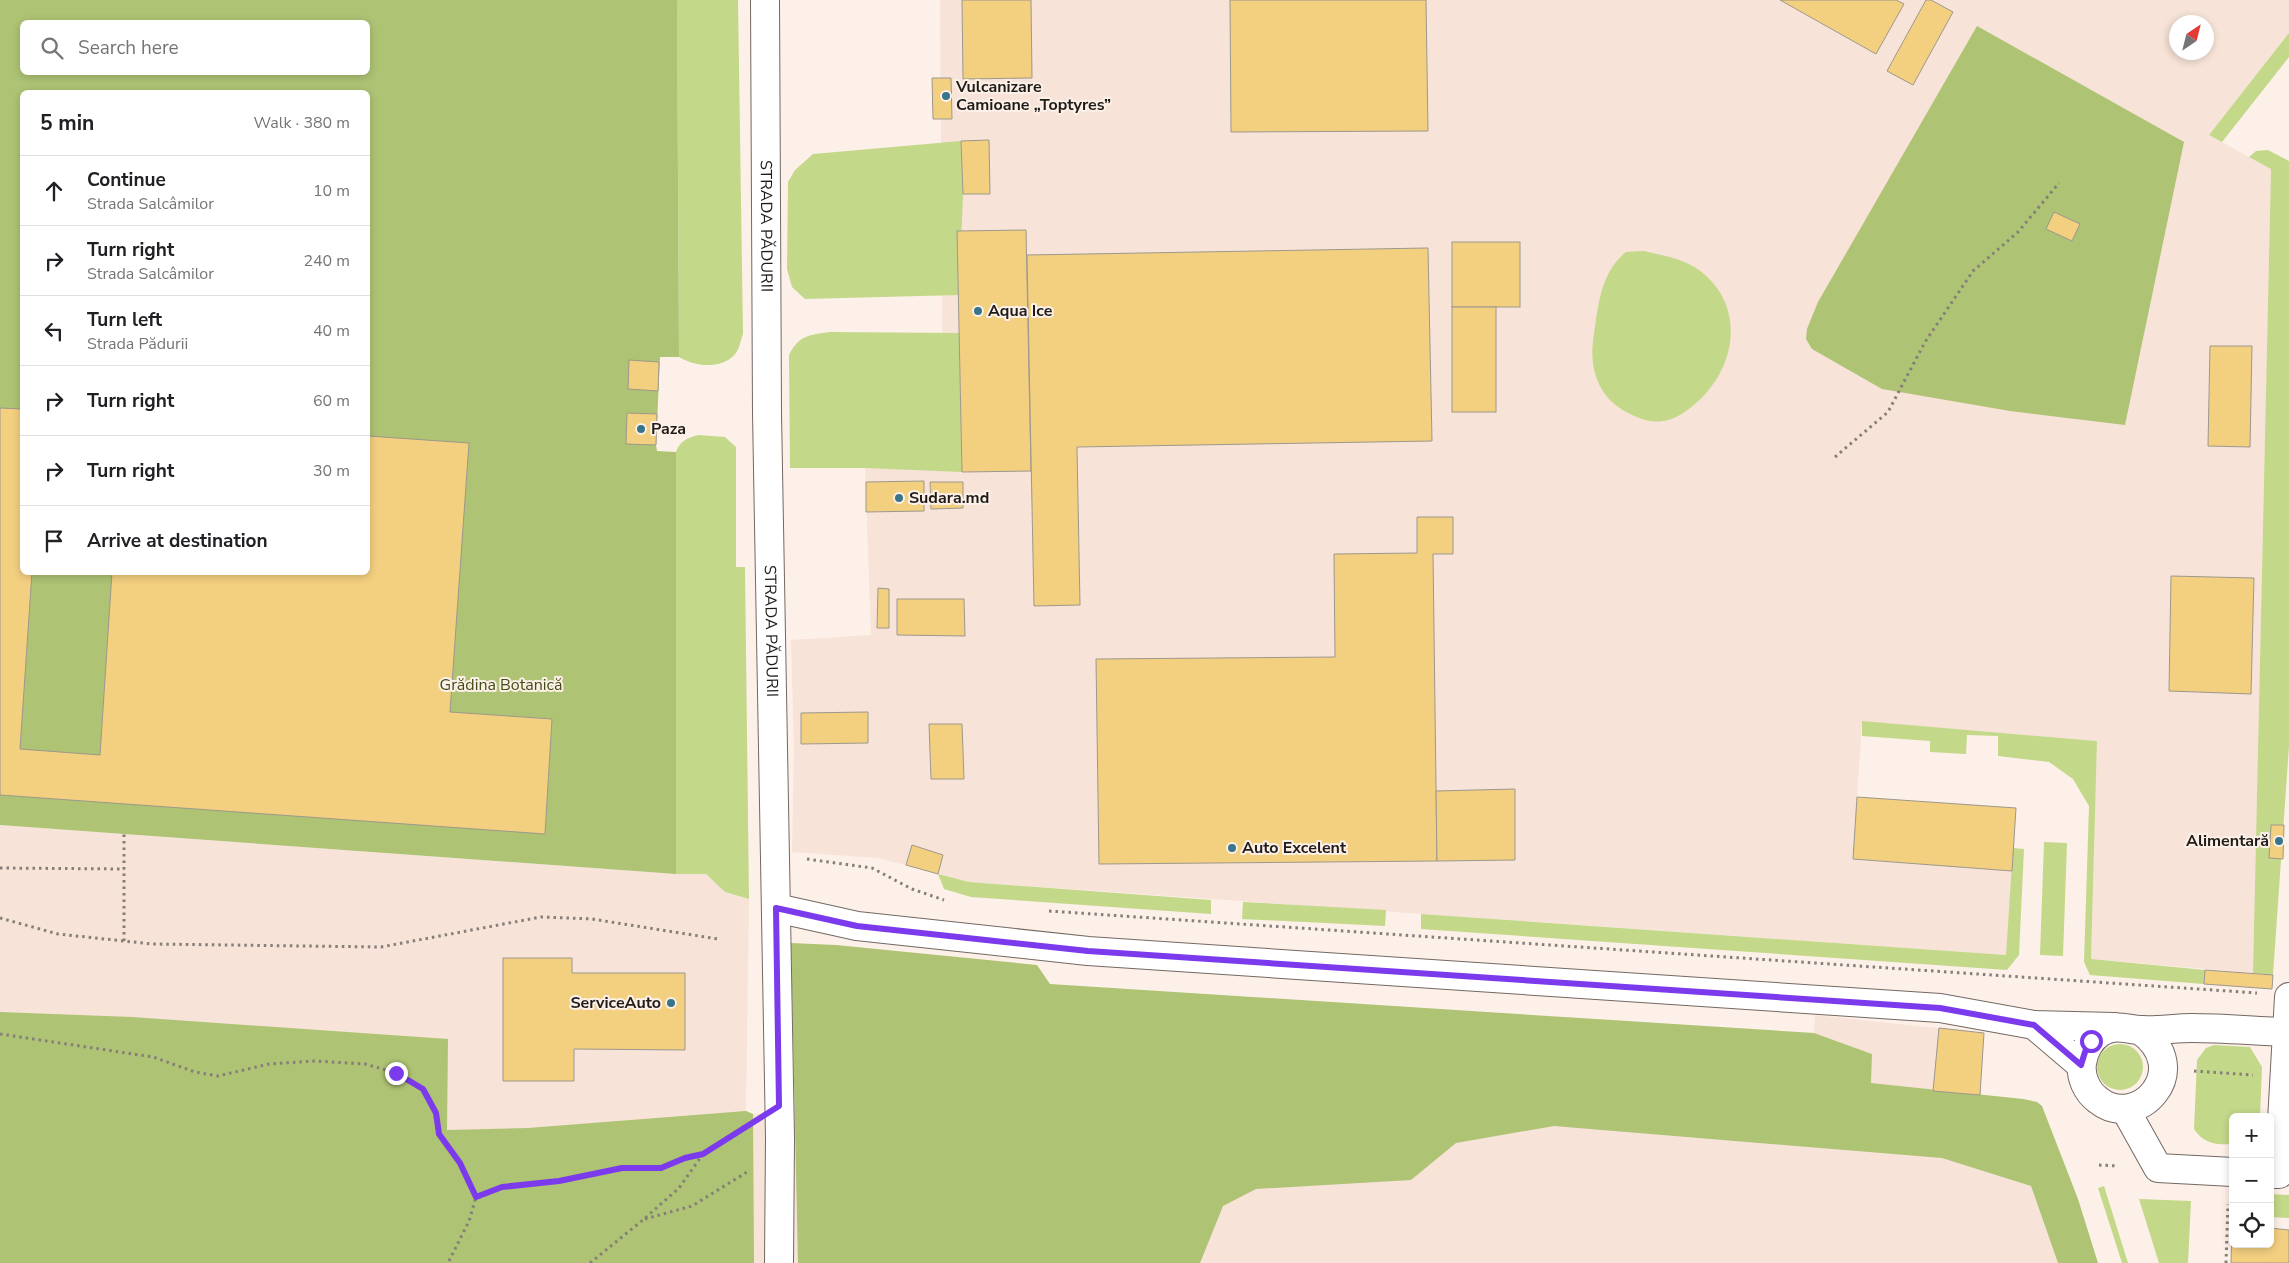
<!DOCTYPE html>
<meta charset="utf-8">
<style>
:root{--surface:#fff;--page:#f2f2f2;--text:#202124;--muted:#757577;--line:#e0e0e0}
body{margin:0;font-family:"Nunito Sans",sans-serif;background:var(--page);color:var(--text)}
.controls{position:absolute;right:15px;bottom:15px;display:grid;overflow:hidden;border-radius:8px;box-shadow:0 2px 8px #0003}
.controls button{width:45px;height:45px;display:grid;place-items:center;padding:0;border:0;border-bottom:1px solid var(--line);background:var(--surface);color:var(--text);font:25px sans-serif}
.compass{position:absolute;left:2169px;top:15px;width:45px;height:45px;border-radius:50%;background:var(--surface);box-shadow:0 2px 8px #0003;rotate:35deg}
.stop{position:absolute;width:15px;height:15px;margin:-11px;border:4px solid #7c3aed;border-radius:50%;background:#fff}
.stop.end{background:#7c3aed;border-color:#fff;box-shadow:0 1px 5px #0008}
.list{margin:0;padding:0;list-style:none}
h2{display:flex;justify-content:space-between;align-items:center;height:65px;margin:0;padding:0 20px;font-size:21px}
h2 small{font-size:16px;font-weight:400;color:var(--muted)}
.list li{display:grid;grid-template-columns:32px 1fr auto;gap:15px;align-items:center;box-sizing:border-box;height:70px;padding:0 20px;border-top:1px solid var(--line)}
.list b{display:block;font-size:19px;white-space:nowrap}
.list p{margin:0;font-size:16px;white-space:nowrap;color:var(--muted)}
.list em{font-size:16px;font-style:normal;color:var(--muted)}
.icon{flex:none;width:28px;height:28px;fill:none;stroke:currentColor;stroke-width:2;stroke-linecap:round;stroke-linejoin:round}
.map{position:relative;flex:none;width:2289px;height:1263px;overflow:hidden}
.search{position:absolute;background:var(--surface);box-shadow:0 2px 8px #0003;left:20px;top:20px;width:350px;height:55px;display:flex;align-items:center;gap:12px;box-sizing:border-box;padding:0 18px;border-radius:8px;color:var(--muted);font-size:19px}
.panel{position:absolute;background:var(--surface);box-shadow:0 2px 8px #0003;left:20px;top:90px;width:350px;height:485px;border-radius:8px}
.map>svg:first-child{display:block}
</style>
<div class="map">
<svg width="2289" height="1263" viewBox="0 0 2289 1263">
<rect width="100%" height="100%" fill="#fdf0e9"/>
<g fill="#f7e3d7" fill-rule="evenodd">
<path d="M940 0H2289V33L2209 135 2271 169 2253 973 2091 959 2097 741 1979 731 1862 722 1853 859 2012 871 2006 955 969 882 878 858 792 852 794 749 791 640 871 635 865 468 943 467ZM2176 22H2206V52H2176Z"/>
<path d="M0 825 676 874H706L725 892 749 899 746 1111 753 1114 2011 1129 2058 1263H0Z"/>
<path d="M1815 1015 1984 1033 1980 1095 1871 1083 1872 1054 1814 1033Z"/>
</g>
<g fill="#c3d889">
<path d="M677 0H738L743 334C740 342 739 353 731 358 716 369 694 366 679 357Z"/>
<path d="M2289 33V57L2222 142 2209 135Z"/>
<path d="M961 141 963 194 959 295 805 299 792 287 787 269 788 182 795 170 813 154Z"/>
<path d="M2268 150 2289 161V746L2273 975 2253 973 2271 169 2249 157 2256 151Z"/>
<path d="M1644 251C1664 256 1688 259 1704 274 1746 310 1735 369 1696 403 1688 410 1675 420 1663 421 1649 424 1629 415 1617 406 1597 392 1590 365 1593 342 1598 309 1599 274 1626 252Z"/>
<path d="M830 332 959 333 962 472 865 468H790L789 355C799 335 809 335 830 332Z"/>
<path d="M698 435 725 437 736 447V567H745L749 899 725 892 706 874H676V452C680 441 687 438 698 435Z"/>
<path d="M1862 721 2097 741 2091 959 2205 970 2204 984 2090 975 2084 962 2089 806 2073 779 2049 762 1998 756V736L1967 735 1966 754 1930 752V741L1862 736Z"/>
<path d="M2044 842 2067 843 2063 956 2040 955Z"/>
<path d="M2013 848 2024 849 2019 955 2007 970 1421 929V914L2006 955Z"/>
<path d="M938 874 969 882 1211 900V914L971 897 944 889Z"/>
<path d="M1243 902 1386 910 1385 926 1242 919Z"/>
<circle cx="2120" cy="1067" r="23"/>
<path d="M2214 1045 2250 1047 2262 1067 2260 1117H2233V1144C2216 1145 2204 1144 2194 1129L2197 1060 2206 1048Z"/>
<path d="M2104 1186 2128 1263H2122L2098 1188Z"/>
<path d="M2270 1194 2289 1195V1218L2270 1217Z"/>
<path d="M2139 1199 2191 1201 2188 1263H2159Z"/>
</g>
<g fill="#aec374" fill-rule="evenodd">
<path d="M0 0H677L679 357H660L656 445 657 451 676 452V874L0 825ZM22 22H368V72H22ZM22 92H368V572H22Z"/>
<path d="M1977 26 2184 142 2125 425 2010 411 1882 389 1812 349 1806 339 1807 329 1818 302Z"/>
<path d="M791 943 836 945 1037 965 1050 984 1814 1033 1872 1054 1871 1083 2023 1099 2037 1102 2042 1106 2078 1199 2098 1263H2058L2031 1186 1942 1158 1554 1126 1456 1143 1411 1180 1256 1189 1223 1206 1200 1263H798Z"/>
<path d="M0 1012 132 1017 448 1039 447 1130 528 1128 746 1111 753 1114 754 1263H0Z"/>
</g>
<g fill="#f3cf80" stroke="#9d988d">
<path d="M962 0H1031L1032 78 963 79Z"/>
<path d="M1230 0H1426L1428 131 1231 132Z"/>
<path d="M1780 0H1896L1904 4 1876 54Z"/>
<path d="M1926 0H1931L1953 12 1913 85 1887 71Z"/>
<path d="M932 78H951L952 119H933Z"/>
<path d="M989 140 990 194H963L961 141Z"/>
<path d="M2054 212 2080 224 2072 241 2046 229Z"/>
<path d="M1026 230 1031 471 962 472 957 231Z"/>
<rect x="1452" y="242" width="68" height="65"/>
<path d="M1428 248 1432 441 1077 447 1080 605 1034 606 1027 255Z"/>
<rect x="1452" y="307" width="44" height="105"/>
<path d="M2210 346H2252L2250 447 2208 446Z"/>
<path d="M629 360 659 362 658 391 628 389Z"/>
<path d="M0 408 22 409V572H32L20 749 100 755 112 572H368V436L469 443 450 712 552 719 545 834 0 795Z"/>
<path d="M627 413 657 414 656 445 626 444Z"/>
<path d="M924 481V511L866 512V482Z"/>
<path d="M930 482H963V508L931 509Z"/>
<path d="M1417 517H1453V554H1433L1437 861 1099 864 1096 659 1335 657 1334 554 1417 553Z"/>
<path d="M2171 576 2254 578 2251 694 2169 691Z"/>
<path d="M878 588 889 589V628H877Z"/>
<path d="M897 599H964L965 636 897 635Z"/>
<path d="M868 712V743L801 744V713Z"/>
<path d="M929 724H962L964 779H931Z"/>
<path d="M1515 789V860L1437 861 1436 791Z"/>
<path d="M1857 797 2016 808 2012 871 1853 859Z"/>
<path d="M2271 825H2284L2283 859 2269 858Z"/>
<path d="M912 845 943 855 938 874 906 865Z"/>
<path d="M503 958H572V973H685V1050L574 1049V1081H503Z"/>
<path d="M2205 970 2273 975 2272 989 2204 984Z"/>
<path d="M1939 1028 1984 1033 1980 1095 1933 1091Z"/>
<path d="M2232 1226 2233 1244H2270V1228L2289 1230V1263H2231Z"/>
</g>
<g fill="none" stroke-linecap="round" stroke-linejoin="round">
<defs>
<g id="minor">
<path id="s1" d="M765 0 767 413 780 1138 779 1263"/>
<path d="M776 908 857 926 1088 951 1940 1008 2034 1025 2114 1027"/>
<path d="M2034 1025 2081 1065"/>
<path d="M2140 1030C2196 1070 2137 1132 2098 1100 2087 1092 2080 1077 2082 1063 2084 1051 2090 1039 2101 1032 2117 1023 2127 1030 2142 1030 2158 1031 2175 1028 2192 1028 2223 1028 2255 1031 2287 1032"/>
<path d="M2125 1109 2158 1168 2233 1172"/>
<path d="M2270 1174H2279L2289 997"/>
</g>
</defs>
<use href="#minor" stroke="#736862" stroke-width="30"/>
<g stroke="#867e79" stroke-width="3" stroke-dasharray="2.5 4" stroke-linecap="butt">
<path d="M1835 457 1888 412 1925 342 1973 271 2018 232 2059 183"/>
<path d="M807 859 872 868 912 889 944 900"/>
<path d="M0 868 124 869"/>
<path d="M1049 911 2257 993"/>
<path d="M0 918 58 934 152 944 381 947 541 917 592 919 718 939"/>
<path d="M124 941V834"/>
<path d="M0 1034 153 1057 195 1072 218 1076 269 1064 315 1061 365 1064 396 1073 423 1089 436 1113 439 1134 460 1163 476 1197 469 1221 448 1263"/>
<path d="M2194 1071 2253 1075"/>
<path d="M2099 1165 2118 1166"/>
<path d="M476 1197 502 1187 559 1181 622 1168H661L685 1158 703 1154"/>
<path d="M645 1219 692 1206 747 1172"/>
<path d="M590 1263 644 1219 679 1188 703 1154 747 1127"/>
<path d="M2226 1263 2228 1204"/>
</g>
<use href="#minor" stroke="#fff" stroke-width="28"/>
</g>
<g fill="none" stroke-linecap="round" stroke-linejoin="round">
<path stroke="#7c3aed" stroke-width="6" d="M396 1073 423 1089 436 1113 439 1134 460 1163 476 1197 502 1187 559 1181 622 1168H661L685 1158 703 1154 779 1106 776 908 857 926 1088 951 1940 1008 2034 1025 2081 1065 2085 1052 2091 1041"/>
</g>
<g fill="#38758b" stroke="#fdf0e9" stroke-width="2">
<circle cx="946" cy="96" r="5"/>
<circle cx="978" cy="311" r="5"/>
<circle cx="641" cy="429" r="5"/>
<circle cx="899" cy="498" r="5"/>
<circle cx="2279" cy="841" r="5"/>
<circle cx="1232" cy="848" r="5"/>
<circle cx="671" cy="1003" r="5"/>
</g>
<g text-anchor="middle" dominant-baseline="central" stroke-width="4" stroke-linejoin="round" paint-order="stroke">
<g font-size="16" font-weight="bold" fill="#1f1b18" stroke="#fdf0e9" text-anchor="start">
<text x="956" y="87">Vulcanizare<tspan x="956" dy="18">Camioane „Toptyres”</tspan></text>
<text x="988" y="311">Aqua Ice</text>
<text x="651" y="429">Paza</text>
<text x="909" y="498">Sudara.md</text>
<text x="2269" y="841" text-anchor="end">Alimentară</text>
<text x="1242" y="848">Auto Excelent</text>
<text x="661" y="1003" text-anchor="end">ServiceAuto</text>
</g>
<g font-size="16" fill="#1f1b18" stroke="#fdf0e9">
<text stroke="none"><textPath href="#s1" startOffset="226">STRADA PĂDURII</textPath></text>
<text stroke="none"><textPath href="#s1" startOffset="631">STRADA PĂDURII</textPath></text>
</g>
<g font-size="16" fill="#414e14" stroke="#fdf0e9">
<text x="501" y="685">Grădina Botanică</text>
</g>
</g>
</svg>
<div class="controls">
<button>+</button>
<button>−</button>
<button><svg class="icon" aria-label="locate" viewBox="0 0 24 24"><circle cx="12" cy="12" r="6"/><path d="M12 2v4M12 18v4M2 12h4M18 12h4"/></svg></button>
</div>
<svg class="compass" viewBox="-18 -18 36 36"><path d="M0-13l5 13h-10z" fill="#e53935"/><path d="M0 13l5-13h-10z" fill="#757577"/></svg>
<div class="stop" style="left:2091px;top:1041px"></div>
<div class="stop end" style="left:396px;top:1073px"></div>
<div class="search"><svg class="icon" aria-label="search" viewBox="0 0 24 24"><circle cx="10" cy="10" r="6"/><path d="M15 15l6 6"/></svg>Search here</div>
<section class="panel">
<h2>5 min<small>Walk · 380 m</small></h2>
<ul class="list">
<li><svg class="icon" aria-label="ahead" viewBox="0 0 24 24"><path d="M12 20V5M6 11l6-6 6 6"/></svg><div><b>Continue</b><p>Strada Salcâmilor</p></div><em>10 m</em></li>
<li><svg class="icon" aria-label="right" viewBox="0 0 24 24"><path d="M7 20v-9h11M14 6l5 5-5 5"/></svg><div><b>Turn right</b><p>Strada Salcâmilor</p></div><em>240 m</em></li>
<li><svg class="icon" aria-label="left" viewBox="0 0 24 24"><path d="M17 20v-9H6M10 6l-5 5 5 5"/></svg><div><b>Turn left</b><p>Strada Pădurii</p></div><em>40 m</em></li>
<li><svg class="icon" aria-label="right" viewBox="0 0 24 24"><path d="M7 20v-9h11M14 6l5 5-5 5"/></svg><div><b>Turn right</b></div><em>60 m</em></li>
<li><svg class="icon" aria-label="right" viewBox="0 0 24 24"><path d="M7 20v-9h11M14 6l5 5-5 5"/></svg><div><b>Turn right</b></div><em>30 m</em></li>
<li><svg class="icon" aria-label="arrive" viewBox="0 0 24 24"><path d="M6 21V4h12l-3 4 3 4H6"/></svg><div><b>Arrive at destination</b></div></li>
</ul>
</section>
</div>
